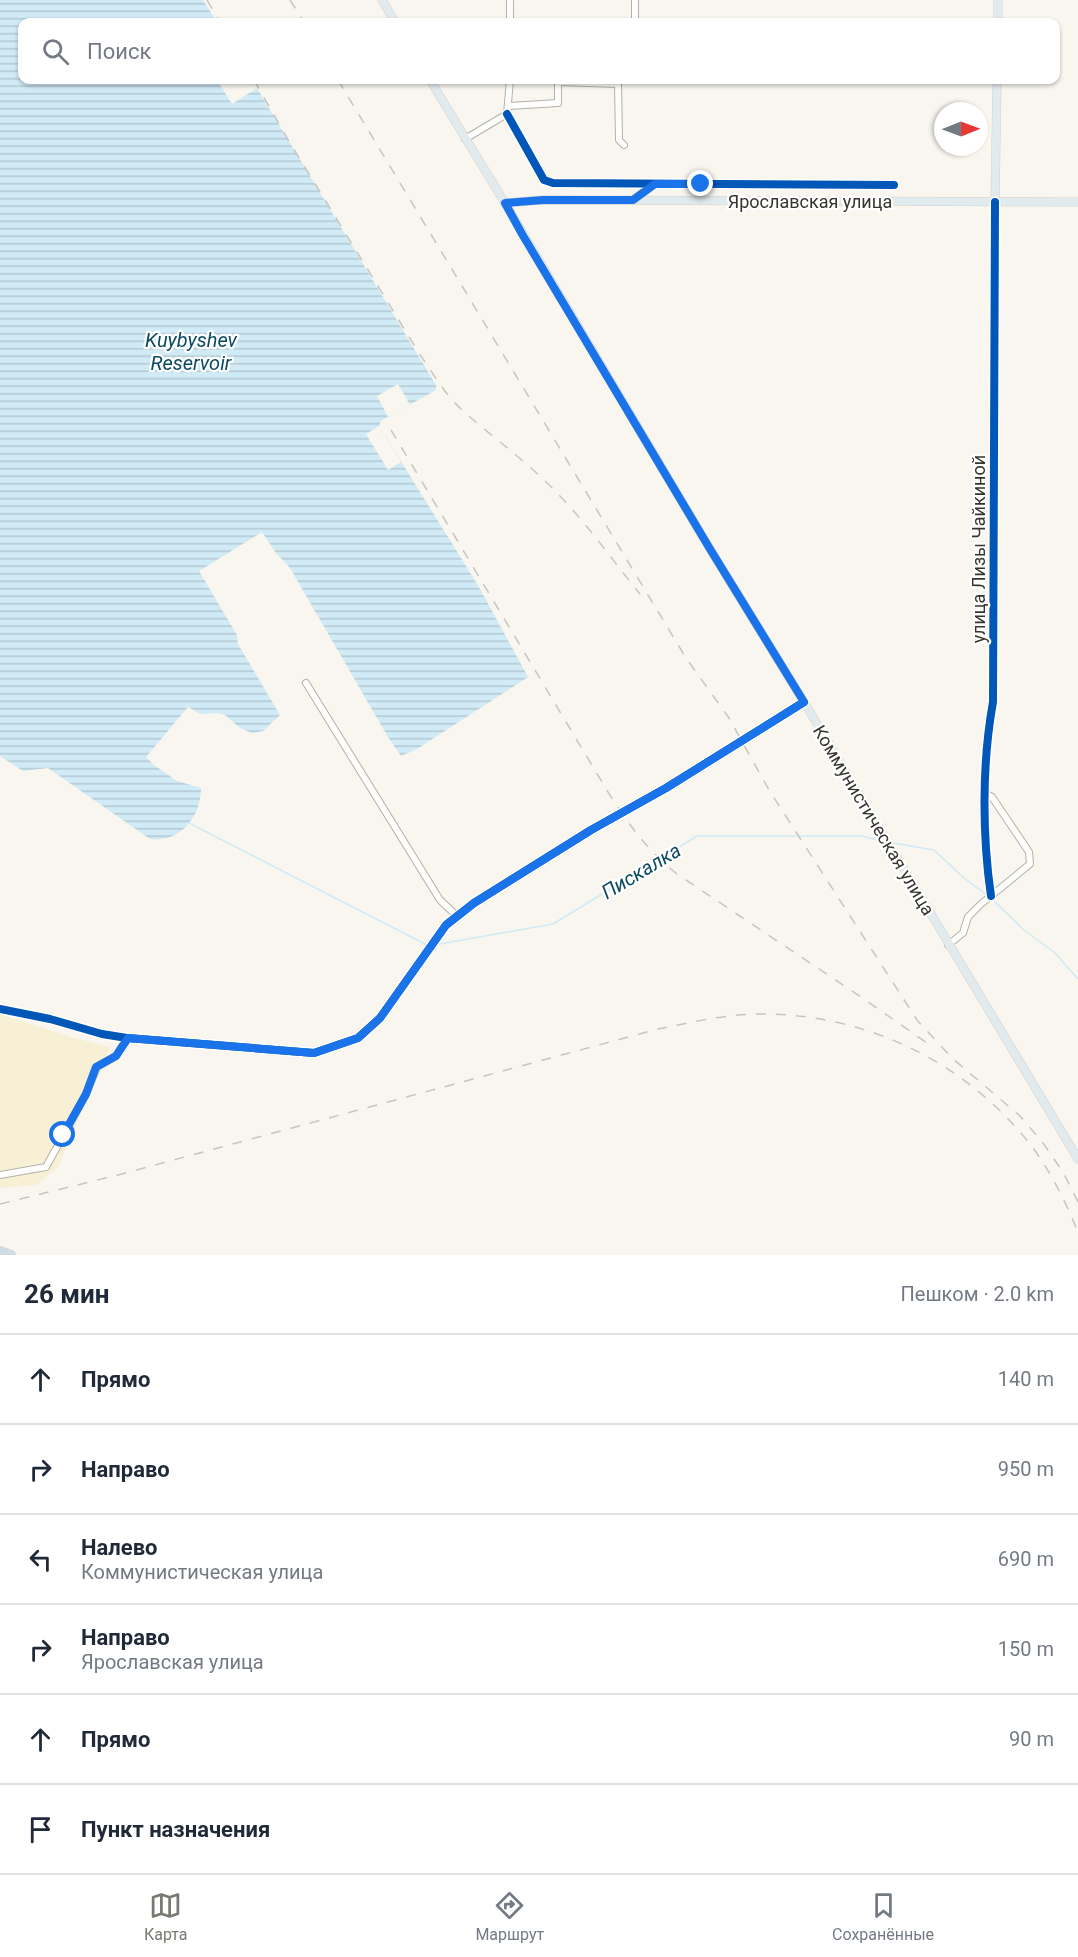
<!DOCTYPE html>
<html lang="ru">
<meta charset="utf-8">
<style>
:root{--surface:#fff;--page:#f2f2f3;--text:#1f2937;--muted:#747a83;--line:#e0e1e3;--accent:#797871}
body{margin:0;font-family:Roboto,sans-serif;background:var(--page);color:var(--text)}
.compass{position:absolute;left:934px;top:102px;width:54px;height:54px;border-radius:50%;background:var(--surface);box-shadow:0 2px 4px #0004;rotate:89deg}
.stop{position:absolute;width:18px;height:18px;margin:-14px;border:4px solid #1a73e8;border-radius:50%;background:#fff}
.stop.end{background:#1a73e8;border-color:#fff;box-shadow:0 2px 6px #0008}
.list{margin:0;padding:0;list-style:none}
h2{display:flex;justify-content:space-between;align-items:center;height:78px;margin:0;padding:0 24px;font-size:26px}
h2 small{font-size:20px;font-weight:400;color:var(--muted)}
.list li{display:grid;grid-template-columns:39px 1fr auto;gap:18px;align-items:center;box-sizing:border-box;height:90px;padding:0 24px;border-top:2px solid var(--line)}
.list b{display:block;font-size:22px;white-space:nowrap}
.list p{margin:0;font-size:20px;white-space:nowrap;color:var(--muted)}
.list em{font-size:20px;font-style:normal;color:var(--muted)}
.icon{flex:none;width:33px;height:33px;fill:none;stroke:currentColor;stroke-width:2;stroke-linecap:round;stroke-linejoin:round}
.map{position:relative;flex:none;width:1078px;height:1255px;overflow:hidden}
.search{position:absolute;background:var(--surface);box-shadow:0 2px 4px #0004;left:18px;right:18px;top:18px;height:66px;display:flex;align-items:center;gap:15px;box-sizing:border-box;padding:0 21px;border-radius:12px;color:var(--muted);font-size:22px}
.sheet{height:618px;background:var(--surface)}
nav{display:flex;justify-content:space-around;align-items:center;box-sizing:border-box;height:84px;border-top:2px solid var(--line);background:var(--surface);font-size:16px;color:var(--muted)}
nav a{display:grid;justify-items:center;gap:3px}
nav .on{color:var(--accent)}
.map>svg:first-child{display:block}
</style>
<div class="map">
<svg width="1078" height="1255" viewBox="0 0 1078 1255">
<defs>
<pattern id="water-rules" width="6" height="5" patternUnits="userSpaceOnUse" patternTransform="scale(1.5)"><rect width="6" height="5" fill="#d0eaf6"/><path d="M0 2.5h6" fill="none" stroke="#b3c9d3"/></pattern>
</defs>
<rect width="100%" height="100%" fill="#f8f6ee"/>
<path fill="#f7f0d5" d="M0 1014 74 1038 110 1047 58 1167 36 1185 0 1188Z"/>
<path fill="url(#water-rules)" d="M0 0H203L217 22H22V80H252L436 385V389L434 391 381 421 379 426 479 587 528 677 417 749 401 756 388 737 290 568 276 553 262 532 199 571 237 635 238 644 280 715 263 731 252 733 240 728 225 715 218 713 200 714 188 707 146 757 154 765 177 781 201 788C201 817 180 843 150 839L48 768 23 771 0 756Z"/>
<g fill="#f8f6ee">
<path d="M217 80H252L257 88 232 104Z"/>
<path d="M398 384 410 405 388 417 377 396Z"/>
<path d="M379 426 401 462 388 470 366 434Z"/>
</g>
<g fill="none" stroke-linecap="round" stroke-linejoin="round">
<g stroke="#d0eaf6" stroke-width="1.5">
<path d="M189 823 429 946"/>
<path d="M893 843 934 850 964 878 987 895"/>
<path d="M991 898 1024 930 1055 953 1078 979"/>
<path d="M434 945 553 924 697 836H861L882 841"/>
</g>
<defs>
<g id="minor">
<path d="M510 22V0"/>
<path d="M635 22V0"/>
<path d="M618 84 619 140 624 145"/>
<path d="M509 106 558 103V82L618 84V80"/>
<path d="M507 114 544 180 553 183 894 185"/>
<path d="M465 139 507 114 510 80"/>
<path d="M633 200 654 184"/>
<path d="M306 683 440 900 457 916"/>
<path d="M991 896C982 834 982 763 993 702L995 202"/>
<path d="M948 945 963 933 968 917 981 904 1030 864 1029 852 992 797 985 793"/>
<path d="M0 1009 50 1019 102 1034 127 1038 314 1053 358 1038 380 1018 446 925 474 903 591 830 666 788 804 702"/>
<path d="M0 1175 46 1167 86 1094 97 1067 116 1056 127 1038"/>
</g>
<g id="major">
<path d="M382 0 395 22"/>
<path d="M998 22V0"/>
<path d="M430 80 505 203 710 549 804 702 1078 1159"/>
<path d="M995 202 997 80"/>
<path d="M505 203 543 200 1078 202"/>
</g>
<path id="highway" d="M0 1251 11 1255"/>
</defs>
<use href="#minor" stroke="#b2b1ab" stroke-width="8"/>
<use href="#major" stroke="#d4d3cf" stroke-width="9"/>
<use href="#highway" stroke="#d4d3cf" stroke-width="10"/>
<use href="#minor" stroke="#fefefc" stroke-width="6"/>
<use href="#major" stroke="#e1eaed" stroke-width="8"/>
<use href="#highway" stroke="#cedde2" stroke-width="9"/>
<g stroke="#c6c5c3" stroke-width="1.5" stroke-dasharray="10 10" stroke-linecap="butt">
<path d="M207 0 220 22"/>
<path d="M290 0 304 22"/>
<path d="M254 80 290 143 419 353C432 372 444 393 461 409 493 438 528 462 558 494 588 525 613 561 640 594"/>
<path d="M338 80 686 658 729 718 769 790 917 1020 952 1058 1020 1116 1043 1143 1063 1172 1078 1202"/>
<path d="M391 430 608 792C628 824 648 851 677 874L864 999 934 1048"/>
<path d="M0 1204 118 1175 658 1029C692 1022 727 1014 762 1014 868 1014 968 1063 1033 1148 1052 1174 1066 1203 1078 1232"/>
</g>
<defs>
<g id="cycleway">
<path d="M507 114 544 180 553 183 894 185"/>
<path d="M991 896C982 834 982 763 993 702L995 202"/>
<path d="M0 1009 50 1019 102 1034 127 1038 314 1053 358 1038 380 1018 446 925 474 903 591 830 666 788 804 702"/>
</g>
</defs>
<use href="#cycleway" stroke="#fff" stroke-width="11"/>
<use href="#cycleway" stroke="#0057b8" stroke-width="8"/>
</g>
<g fill="none" stroke-linecap="round" stroke-linejoin="round">
<path stroke="#1a73e8" stroke-width="8" d="M63 1135 86 1094 96 1067 116 1056 128 1038 314 1053 358 1038 380 1018 446 925 474 903 591 830 666 788 804 702 710 549 522 234 505 203 543 200H633L655 184H701"/>
</g>
<g text-anchor="middle" dominant-baseline="central" stroke-width="4.5" stroke-linejoin="round" paint-order="stroke">
<g font-size="18" fill="#35342e" stroke="#fff">
<text x="810" y="201">Ярославская улица</text>
<text transform="translate(978 549) rotate(-90)">улица Лизы Чайкиной</text>
<text transform="translate(874 820) rotate(59)">Коммунистическая улица</text>
</g>
<g font-size="20" font-style="italic" fill="#0b4a63" stroke="#fff">
<text x="191" y="340">Kuybyshev<tspan x="191" dy="23">Reservoir</tspan></text>
<text transform="translate(641 871) rotate(-31)">Пискалка</text>
</g>
</g>
</svg>
<svg class="compass" viewBox="-18 -18 36 36"><path d="M0-13l5 13h-10z" fill="#e53935"/><path d="M0 13l5-13h-10z" fill="#747a83"/></svg>
<div class="stop" style="left:63px;top:1135px"></div>
<div class="stop end" style="left:701px;top:184px"></div>
<div class="search"><svg class="icon" aria-label="search" viewBox="0 0 24 24"><circle cx="10" cy="10" r="6"/><path d="M15 15l6 6"/></svg>Поиск</div>
</div>
<section class="sheet">
<h2>26 мин<small>Пешком · 2.0 km</small></h2>
<ul class="list">
<li><svg class="icon" aria-label="ahead" viewBox="0 0 24 24"><path d="M12 20V5M6 11l6-6 6 6"/></svg><div><b>Прямо</b></div><em>140 m</em></li>
<li><svg class="icon" aria-label="right" viewBox="0 0 24 24"><path d="M7 20v-9h11M14 6l5 5-5 5"/></svg><div><b>Направо</b></div><em>950 m</em></li>
<li><svg class="icon" aria-label="left" viewBox="0 0 24 24"><path d="M17 20v-9H6M10 6l-5 5 5 5"/></svg><div><b>Налево</b><p>Коммунистическая улица</p></div><em>690 m</em></li>
<li><svg class="icon" aria-label="right" viewBox="0 0 24 24"><path d="M7 20v-9h11M14 6l5 5-5 5"/></svg><div><b>Направо</b><p>Ярославская улица</p></div><em>150 m</em></li>
<li><svg class="icon" aria-label="ahead" viewBox="0 0 24 24"><path d="M12 20V5M6 11l6-6 6 6"/></svg><div><b>Прямо</b></div><em>90 m</em></li>
<li><svg class="icon" aria-label="arrive" viewBox="0 0 24 24"><path d="M6 21V4h12l-3 4 3 4H6"/></svg><div><b>Пункт назначения</b></div></li>
</ul>
</section>
<nav>
<a class="on"><svg class="icon" aria-label="map" viewBox="0 0 24 24"><path d="M3 6l6-2 6 2 6-2v14l-6 2-6-2-6 2zM9 4v14M15 6v14"/></svg>Карта</a>
<a><svg class="icon" aria-label="directions" viewBox="0 0 24 24"><path d="M12 3l9 9-9 9-9-9zM9 14v-3h6M13 9l2 2-2 2"/></svg>Маршрут</a>
<a><svg class="icon" aria-label="saved" viewBox="0 0 24 24"><path d="M7 4h10v16l-5-4-5 4z"/></svg>Сохранённые</a>
</nav>
